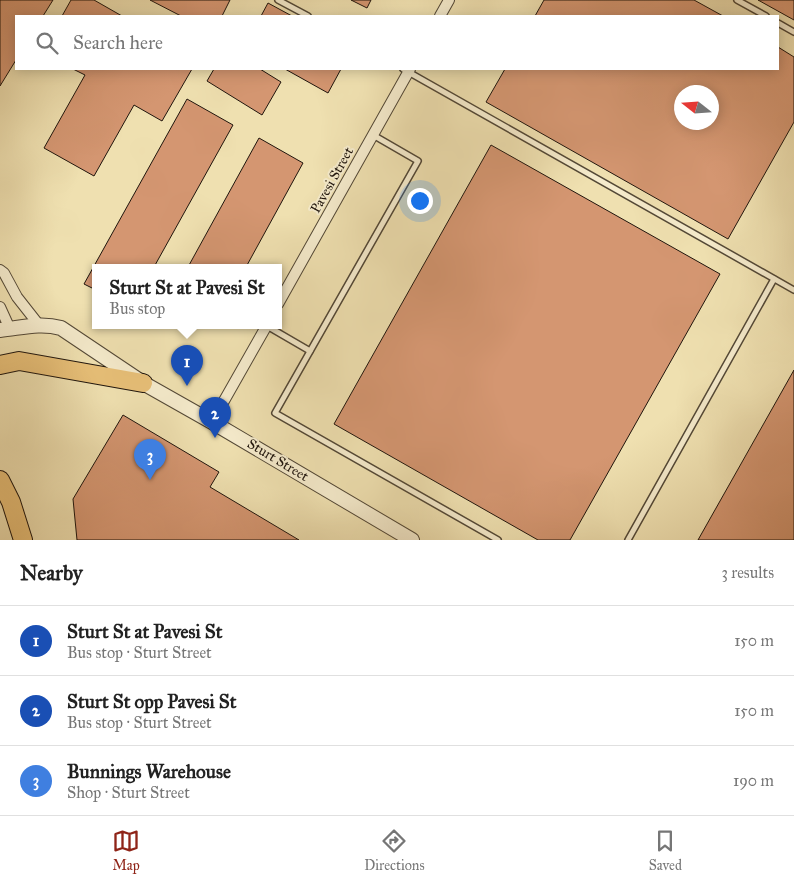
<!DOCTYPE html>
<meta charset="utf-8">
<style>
:root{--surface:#fff;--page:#f2f2f2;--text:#222;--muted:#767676;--line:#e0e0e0;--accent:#8f2418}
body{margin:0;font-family:"IM FELL Great Primer",serif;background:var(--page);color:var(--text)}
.compass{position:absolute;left:674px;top:85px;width:45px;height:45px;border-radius:50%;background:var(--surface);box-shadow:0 2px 12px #0003;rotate:287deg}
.you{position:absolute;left:419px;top:200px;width:18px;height:18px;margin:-12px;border:4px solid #fff;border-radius:50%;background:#1a73e8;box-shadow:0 0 0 8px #1a73e833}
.badge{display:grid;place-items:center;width:32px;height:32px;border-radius:50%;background:var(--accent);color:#fff;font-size:16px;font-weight:700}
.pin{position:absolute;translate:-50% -41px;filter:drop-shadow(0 1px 2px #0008)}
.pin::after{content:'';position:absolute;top:26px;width:18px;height:15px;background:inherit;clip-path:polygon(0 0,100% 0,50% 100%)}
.popup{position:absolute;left:92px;top:264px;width:190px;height:65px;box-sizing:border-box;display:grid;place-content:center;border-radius:0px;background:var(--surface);filter:drop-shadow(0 1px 4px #0005);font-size:16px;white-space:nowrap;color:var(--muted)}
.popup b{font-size:19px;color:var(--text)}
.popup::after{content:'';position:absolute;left:50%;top:100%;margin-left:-10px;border:10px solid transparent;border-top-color:var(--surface)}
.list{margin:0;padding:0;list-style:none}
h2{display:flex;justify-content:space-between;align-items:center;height:65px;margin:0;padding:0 20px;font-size:21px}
h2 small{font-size:16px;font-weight:400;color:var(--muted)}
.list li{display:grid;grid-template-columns:32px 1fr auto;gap:15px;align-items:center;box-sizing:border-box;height:70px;padding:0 20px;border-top:1px solid var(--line)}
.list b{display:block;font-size:19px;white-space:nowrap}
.list p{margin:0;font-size:16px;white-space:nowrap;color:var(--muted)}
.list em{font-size:16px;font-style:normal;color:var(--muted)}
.icon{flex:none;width:28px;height:28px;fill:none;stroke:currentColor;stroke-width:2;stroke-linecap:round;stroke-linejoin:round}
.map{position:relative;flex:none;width:794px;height:540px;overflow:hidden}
.search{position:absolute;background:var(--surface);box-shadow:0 2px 12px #0003;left:15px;right:15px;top:15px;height:55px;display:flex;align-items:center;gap:12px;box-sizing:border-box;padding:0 18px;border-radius:0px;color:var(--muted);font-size:19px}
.sheet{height:275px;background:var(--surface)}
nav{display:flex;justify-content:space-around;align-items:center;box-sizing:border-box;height:70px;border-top:1px solid var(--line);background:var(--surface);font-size:14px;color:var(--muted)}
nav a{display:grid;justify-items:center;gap:2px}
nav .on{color:var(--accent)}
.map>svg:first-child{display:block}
</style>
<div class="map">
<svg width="794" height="540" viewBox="0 0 794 540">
<rect width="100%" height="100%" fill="#efe0b0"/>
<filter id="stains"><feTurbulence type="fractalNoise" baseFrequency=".004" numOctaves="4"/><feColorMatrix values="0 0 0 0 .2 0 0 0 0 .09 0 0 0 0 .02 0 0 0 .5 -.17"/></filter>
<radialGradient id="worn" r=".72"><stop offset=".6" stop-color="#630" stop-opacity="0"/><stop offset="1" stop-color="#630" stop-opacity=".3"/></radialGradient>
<g fill="#d49671" stroke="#1f150d" fill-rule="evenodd">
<path d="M0 0H53L43 16H16V60L0 86Z"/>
<path d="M71 0H94L122 16H62Z"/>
<path d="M150 0H230L222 16H181Z"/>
<path d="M351 0H371L367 8Z"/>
<path d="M544 0H694L723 16H535Z"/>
<path d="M758 0H794V20Z"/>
<path d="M268 3 292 16H261Z"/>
<path d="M778 47 794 57V122L728 239 486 102 505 69H778ZM682 92H712V122H682Z"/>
<path d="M73 69H192L162 121 134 105 94 176 44 148 85 75Z"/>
<path d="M214 69H260L281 82 262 115 207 81Z"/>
<path d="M285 69H341L328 93Z"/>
<path d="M187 99 233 125 154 267H96V290L84 284Z"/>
<path d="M259 138 303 163 246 267H188Z"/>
<path d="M491 145 720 274 570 540H538L334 424Z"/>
<path d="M794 370V540H698Z"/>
<path d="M123 415 219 472 210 487 299 540H77L73 499Z"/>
</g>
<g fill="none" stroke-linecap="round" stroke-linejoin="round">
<defs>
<g id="service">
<path d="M278 0 308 16"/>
<path d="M737 0 766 16"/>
<path d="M778 23 794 32"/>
<path d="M403 69 794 290"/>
<path d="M373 135 418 161 275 413 498 540"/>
<path d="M267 326 310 351"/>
<path d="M628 540 774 279"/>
</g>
<g id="minor">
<path d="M440 16 449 0"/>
<path d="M0 270 4 273 17 297 39 325"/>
<path d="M278 304 410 69"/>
<path d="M0 307 10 329"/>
<path d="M212 422 267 325"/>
</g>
<path id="tertiary" d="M0 330C21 328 40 322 61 328L143 383 212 422 412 540"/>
<g id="trunk">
<path d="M0 365 19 361 143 383"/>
<path d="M0 480 11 502 23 540"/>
</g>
</defs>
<use href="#service" stroke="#534836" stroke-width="8"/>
<use href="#minor" stroke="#534836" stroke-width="12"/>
<use href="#tertiary" stroke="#534836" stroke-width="16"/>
<use href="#trunk" stroke="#1f150d" stroke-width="20"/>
<use href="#service" stroke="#f5ebcc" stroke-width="5"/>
<use href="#minor" stroke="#f5ebcc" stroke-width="10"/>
<use href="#tertiary" stroke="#f5ebcc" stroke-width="14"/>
<use href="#trunk" stroke="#e8c078" stroke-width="18"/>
</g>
<g text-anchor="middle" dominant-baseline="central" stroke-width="4" stroke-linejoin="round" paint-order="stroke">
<g font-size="14" fill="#1f150d" stroke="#f5ebcc">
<text transform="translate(332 180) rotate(-61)">Pavesi Street</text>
<text transform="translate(278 460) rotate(31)">Sturt Street</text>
</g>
</g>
<rect width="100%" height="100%" filter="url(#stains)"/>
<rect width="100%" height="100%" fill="url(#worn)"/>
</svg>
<svg class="compass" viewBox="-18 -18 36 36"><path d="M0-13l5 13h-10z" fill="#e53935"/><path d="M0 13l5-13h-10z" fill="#767676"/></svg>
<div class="you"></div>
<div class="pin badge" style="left:187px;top:386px;background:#1a4fb4">1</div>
<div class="popup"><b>Sturt St at Pavesi St</b>Bus stop</div>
<div class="pin badge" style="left:215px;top:438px;background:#1a4fb4">2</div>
<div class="pin badge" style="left:150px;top:480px;background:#3f7fe0">3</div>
<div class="search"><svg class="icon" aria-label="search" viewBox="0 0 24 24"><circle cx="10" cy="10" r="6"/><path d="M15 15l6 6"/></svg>Search here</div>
</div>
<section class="sheet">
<h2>Nearby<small>3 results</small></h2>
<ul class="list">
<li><span class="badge" style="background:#1a4fb4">1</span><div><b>Sturt St at Pavesi St</b><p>Bus stop · Sturt Street</p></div><em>150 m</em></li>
<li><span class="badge" style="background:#1a4fb4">2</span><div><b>Sturt St opp Pavesi St</b><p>Bus stop · Sturt Street</p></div><em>150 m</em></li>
<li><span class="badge" style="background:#3f7fe0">3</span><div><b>Bunnings Warehouse</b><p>Shop · Sturt Street</p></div><em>190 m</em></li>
</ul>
</section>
<nav>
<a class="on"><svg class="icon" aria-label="map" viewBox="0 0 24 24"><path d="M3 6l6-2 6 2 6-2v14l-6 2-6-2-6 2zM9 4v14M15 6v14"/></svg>Map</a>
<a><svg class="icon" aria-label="directions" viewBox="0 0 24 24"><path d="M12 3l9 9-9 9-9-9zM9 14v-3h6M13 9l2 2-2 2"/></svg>Directions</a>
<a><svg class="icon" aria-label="saved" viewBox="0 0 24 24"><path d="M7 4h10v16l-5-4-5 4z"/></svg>Saved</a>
</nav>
